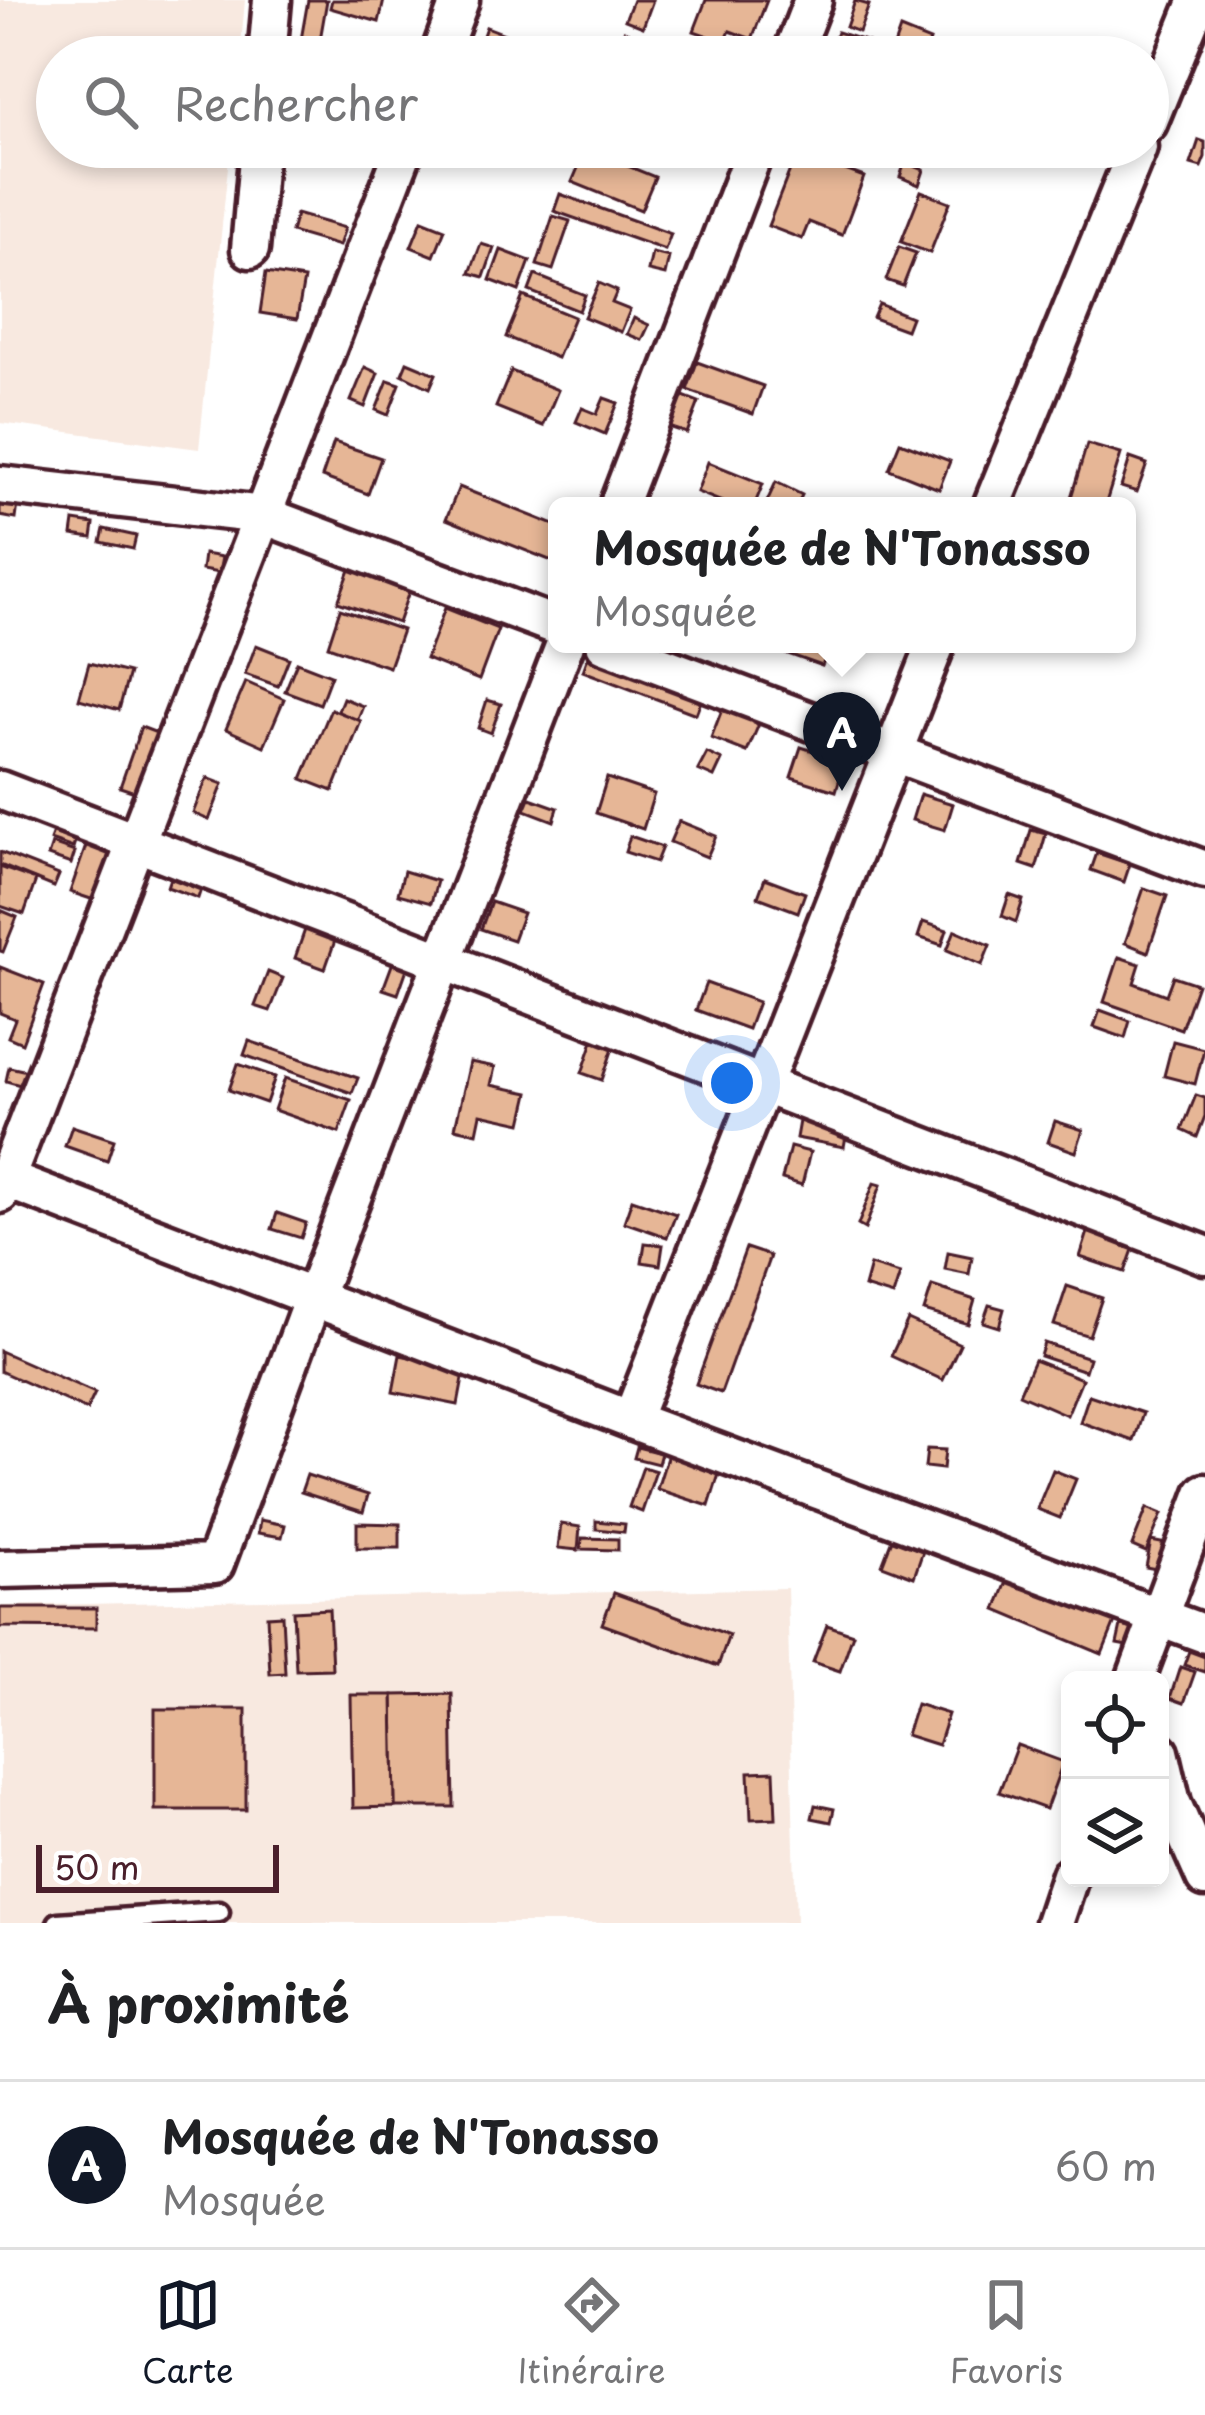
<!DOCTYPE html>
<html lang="fr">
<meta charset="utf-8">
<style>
:root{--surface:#fff;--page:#f6f6f6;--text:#202124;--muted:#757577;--line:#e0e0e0;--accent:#111827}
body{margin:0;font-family:"Playpen Sans",sans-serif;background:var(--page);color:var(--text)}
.controls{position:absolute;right:36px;bottom:36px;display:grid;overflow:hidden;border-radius:18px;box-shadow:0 6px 18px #0003}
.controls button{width:108px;height:108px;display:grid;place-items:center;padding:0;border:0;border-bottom:3px solid var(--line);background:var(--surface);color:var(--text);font:60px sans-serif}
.scale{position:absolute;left:36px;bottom:30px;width:243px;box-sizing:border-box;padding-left:12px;border:6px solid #4a1f2b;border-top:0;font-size:33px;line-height:42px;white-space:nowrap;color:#4a1f2b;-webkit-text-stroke:9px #fff;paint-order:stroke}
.you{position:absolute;left:732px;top:1083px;width:42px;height:42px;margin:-30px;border:9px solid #fff;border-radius:50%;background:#1a73e8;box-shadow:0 0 0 18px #1a73e833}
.badge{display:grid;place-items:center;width:78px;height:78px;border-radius:50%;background:var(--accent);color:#fff;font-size:39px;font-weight:700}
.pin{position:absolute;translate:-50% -99px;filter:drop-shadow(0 3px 6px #0008)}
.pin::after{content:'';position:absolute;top:63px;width:42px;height:36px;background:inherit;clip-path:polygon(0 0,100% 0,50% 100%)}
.popup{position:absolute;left:548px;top:497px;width:588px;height:156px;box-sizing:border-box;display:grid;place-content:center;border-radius:18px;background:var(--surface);filter:drop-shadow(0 3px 9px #0005);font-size:39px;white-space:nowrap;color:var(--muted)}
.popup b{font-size:45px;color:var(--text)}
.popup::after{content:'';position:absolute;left:50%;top:100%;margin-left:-24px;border:24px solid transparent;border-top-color:var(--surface)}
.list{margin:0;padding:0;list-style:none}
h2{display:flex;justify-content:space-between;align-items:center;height:156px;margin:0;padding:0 48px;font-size:51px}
h2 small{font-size:39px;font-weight:400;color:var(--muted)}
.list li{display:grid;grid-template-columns:78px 1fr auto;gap:36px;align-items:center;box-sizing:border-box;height:168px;padding:0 48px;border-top:3px solid var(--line)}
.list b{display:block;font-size:45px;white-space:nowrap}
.list p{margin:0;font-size:39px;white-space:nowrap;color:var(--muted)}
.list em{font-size:39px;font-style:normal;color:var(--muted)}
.icon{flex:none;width:66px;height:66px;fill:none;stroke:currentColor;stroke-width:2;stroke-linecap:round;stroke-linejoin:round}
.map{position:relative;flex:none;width:1205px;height:1923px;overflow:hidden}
.search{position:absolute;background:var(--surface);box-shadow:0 6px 18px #0003;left:36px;right:36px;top:36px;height:132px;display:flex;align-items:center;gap:30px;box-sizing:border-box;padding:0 42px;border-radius:66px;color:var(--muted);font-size:45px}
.sheet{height:324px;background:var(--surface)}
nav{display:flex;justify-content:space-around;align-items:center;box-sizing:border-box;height:168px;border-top:3px solid var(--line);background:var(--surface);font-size:33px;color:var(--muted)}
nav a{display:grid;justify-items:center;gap:6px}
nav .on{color:var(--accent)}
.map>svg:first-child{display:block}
</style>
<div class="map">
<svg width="1205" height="1923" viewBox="0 0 1205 1923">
<rect width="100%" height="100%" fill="#fff"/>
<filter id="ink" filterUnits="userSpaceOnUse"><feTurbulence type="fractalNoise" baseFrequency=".00833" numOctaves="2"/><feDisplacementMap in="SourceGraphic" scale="24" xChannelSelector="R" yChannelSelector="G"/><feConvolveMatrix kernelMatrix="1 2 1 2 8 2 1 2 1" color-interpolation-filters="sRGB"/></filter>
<g filter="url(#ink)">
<g fill="#f8e9e0">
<path d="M0 0H245L240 57H57V147H230L199 449 0 423Z"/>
<path d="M787 1588 796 1923H0V1606Z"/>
</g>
<g fill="#e6b696" stroke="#4a1f2b" stroke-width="3">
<path d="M308 0H327L317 57H298Z"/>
<path d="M332 0H384L379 22 330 8Z"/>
<path d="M633 0H653L643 27 625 20Z"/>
<path d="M706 0H767L752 39 730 31 725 42 694 31Z"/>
<path d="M855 1 869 5 859 32 846 27Z"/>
<path d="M486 27 565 57 476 55Z"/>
<path d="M900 29 930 41 924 57 894 46Z"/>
<path d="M624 31 689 55V57H615Z"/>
<path d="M837 32 868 42 863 57H849L830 51Z"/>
<path d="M1199 140 1205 142V157L1201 167 1191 164Z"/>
<path d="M586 149 655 177 641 210 572 182Z"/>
<path d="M797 152 864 177 842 235 809 222 802 239 768 226Z"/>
<path d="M905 162 924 170 919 185 900 177Z"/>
<path d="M921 191 950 202 930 253 901 242Z"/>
<path d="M560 194 671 234 665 250 554 211Z"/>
<path d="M296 214 345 228 339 246 291 232Z"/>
<path d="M553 216 570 221 553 270 537 265Z"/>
<path d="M422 220 445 229 434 256 411 247Z"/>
<path d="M481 244 494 248 484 277 470 273Z"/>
<path d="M899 247 916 253 903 286 886 280Z"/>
<path d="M501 250 530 261 519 291 490 280Z"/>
<path d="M652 253 669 257 665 275 648 271Z"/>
<path d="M266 273 304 279 297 319 260 313Z"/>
<path d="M535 275 585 295 579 311 529 291Z"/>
<path d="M599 283 617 291 612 303 630 310 621 332 584 317Z"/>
<path d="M523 296 574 317 557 358 506 337Z"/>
<path d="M879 304 911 317 906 330 873 318Z"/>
<path d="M634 318 649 325 642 340 627 334Z"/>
<path d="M407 362 436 374 430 388 402 374Z"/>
<path d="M697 362 763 386 753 414 687 390Z"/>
<path d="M365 367 378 373 365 407 351 401Z"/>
<path d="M511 371 558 390 543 426 496 407Z"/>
<path d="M388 380 400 384 388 415 376 410Z"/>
<path d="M678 394 699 402 687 433 666 426Z"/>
<path d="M604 398 618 403 605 434 576 422 582 408 597 414Z"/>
<path d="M334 442 381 458 368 494 322 477Z"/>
<path d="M900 442 950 461 939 489 889 469Z"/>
<path d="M1087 444 1121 454 1105 506 1069 504Z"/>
<path d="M1130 458 1147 464 1137 492 1121 487Z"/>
<path d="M708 462 763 484 754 506H732L697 492Z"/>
<path d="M776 482 802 495 797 506H765Z"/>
<path d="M459 487 557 526V563L446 519Z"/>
<path d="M0 500 18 504 16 519 0 516Z"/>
<path d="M74 521 94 524 92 538 72 535Z"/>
<path d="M104 529 136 536 133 549 101 542Z"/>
<path d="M204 554 222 557 219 573 202 570Z"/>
<path d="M353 562 412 583 398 623 338 602Z"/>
<path d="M445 608 498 629 479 680 426 659Z"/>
<path d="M340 609 402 630 389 667 328 646Z"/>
<path d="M760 644H806L828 651 822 666Z"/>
<path d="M256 645 289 658 278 686 245 674Z"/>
<path d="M589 654 703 696 696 714 583 671Z"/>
<path d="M297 662 331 675 320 704 285 691Z"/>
<path d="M89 663 129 673 119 710 79 699Z"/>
<path d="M246 682 284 699 264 746 226 729Z"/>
<path d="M343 698 363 706 357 721 337 713Z"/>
<path d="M487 700 501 704 491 733 478 728Z"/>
<path d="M725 702 762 717 747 752 711 738Z"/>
<path d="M331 709 361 721 333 791 302 779Z"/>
<path d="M141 727 162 735 141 794 120 787Z"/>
<path d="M801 747 845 761 836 791 791 777Z"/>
<path d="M707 753 722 760 714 777 698 770Z"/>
<path d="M207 778 223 784 209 820 193 813Z"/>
<path d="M607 778 654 794 643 829 596 813Z"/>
<path d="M920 794 953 804 945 830 912 820Z"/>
<path d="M530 798 558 808 554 821 525 810Z"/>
<path d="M679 821 716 836 707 857 670 842Z"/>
<path d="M55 827 77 835 73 848 50 840Z"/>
<path d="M1031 830 1046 834 1036 869 1021 864Z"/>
<path d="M630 836 662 847 656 862 625 852Z"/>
<path d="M88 840 111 848 94 900 70 892Z"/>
<path d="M52 844 75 852 71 864 48 856Z"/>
<path d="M0 852 59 875 54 887 0 865Z"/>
<path d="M1097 853 1130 864 1124 882 1091 870Z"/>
<path d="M0 867 36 880 24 914 0 906Z"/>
<path d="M404 871 437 881 431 903 398 894Z"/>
<path d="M172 872 203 883 198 898 167 887Z"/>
<path d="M765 878 805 893 798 912 758 897Z"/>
<path d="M1144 888 1167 896 1148 952 1125 943Z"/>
<path d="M1009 895 1023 900 1016 922 1002 916Z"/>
<path d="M491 902 523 913 513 940 481 929Z"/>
<path d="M0 910 17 917 3 952 0 951Z"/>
<path d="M923 922 947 930 942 945 918 937Z"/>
<path d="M307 924 337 935 325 969 295 958Z"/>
<path d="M955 930 990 945 982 965 947 950Z"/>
<path d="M396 954 410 960 398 994 383 989Z"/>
<path d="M1119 957 1140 964 1134 983 1166 995 1173 976 1197 984 1181 1029 1104 1002Z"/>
<path d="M0 967 44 984 22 1043 8 1037 15 1019 0 1013Z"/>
<path d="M268 972 283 978 270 1011 255 1006Z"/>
<path d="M706 983 758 1002 748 1029 696 1010Z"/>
<path d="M1100 1010 1130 1021 1125 1038 1094 1027Z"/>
<path d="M594 1038 614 1045 602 1080 582 1073Z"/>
<path d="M249 1041 358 1078 352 1093 244 1055Z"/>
<path d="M1173 1041 1204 1049 1195 1084 1164 1076Z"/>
<path d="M470 1062 495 1067 491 1085 529 1093 522 1123 481 1114 477 1133 455 1128Z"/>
<path d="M238 1064 275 1077 266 1103 229 1090Z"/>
<path d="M9 1067 27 1071 24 1086 6 1081Z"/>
<path d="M285 1078 351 1100 339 1133 274 1110Z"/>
<path d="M1196 1095 1205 1098V1116L1197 1137 1182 1130Z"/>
<path d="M799 1121 847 1130 844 1147 796 1138Z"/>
<path d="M1055 1121 1083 1130 1076 1152 1048 1142Z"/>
<path d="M72 1126 114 1140 107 1161 65 1146Z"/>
<path d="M790 1147 810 1152 802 1185 782 1179Z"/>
<path d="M874 1183 881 1185 865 1229 858 1225Z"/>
<path d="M632 1199 676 1214 667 1237 624 1222Z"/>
<path d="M277 1213 306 1223 301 1238 272 1229Z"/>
<path d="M1088 1232 1134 1247 1125 1272 1080 1257Z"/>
<path d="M645 1243 663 1245 660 1265 642 1262Z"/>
<path d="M746 1248 770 1256 721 1393 696 1384Z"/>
<path d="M948 1252 972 1257 969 1274 945 1269Z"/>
<path d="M870 1265 900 1274 893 1296 864 1287Z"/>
<path d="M932 1286 975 1300 968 1324 924 1311Z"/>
<path d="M1067 1286 1102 1298 1089 1336 1054 1325Z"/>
<path d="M989 1305 1004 1309 999 1327 983 1322Z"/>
<path d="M908 1320 960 1344 943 1380 891 1356Z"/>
<path d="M1044 1343 1089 1358 1085 1371 1040 1356Z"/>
<path d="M0 1351 95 1393 87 1410 0 1371Z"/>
<path d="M400 1355 465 1368 458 1405 393 1392Z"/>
<path d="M1034 1360 1082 1379 1067 1415 1019 1394Z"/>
<path d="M1089 1395 1143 1413 1134 1441 1080 1422Z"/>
<path d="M637 1447 661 1453 658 1464 634 1458Z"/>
<path d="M927 1449 945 1450 943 1469 925 1467Z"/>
<path d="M668 1454 720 1471 709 1506 657 1489Z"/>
<path d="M643 1467 656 1471 642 1512 629 1507Z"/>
<path d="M1053 1470 1076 1479 1060 1518 1037 1509Z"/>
<path d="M307 1475 368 1495 363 1512 301 1492Z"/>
<path d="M1147 1508 1162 1514 1146 1552 1132 1546Z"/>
<path d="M260 1520 285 1525 282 1537 258 1533Z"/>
<path d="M596 1521 625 1524 624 1532 596 1529Z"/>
<path d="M357 1523 400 1524V1548H357Z"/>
<path d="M561 1524 580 1527 578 1550 558 1548Z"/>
<path d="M582 1538 618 1539V1550L581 1549Z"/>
<path d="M892 1539 923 1551 914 1577 882 1565Z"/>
<path d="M1151 1541 1166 1544 1161 1570 1146 1567Z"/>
<path d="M1008 1579 1115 1622 1102 1654 996 1610Z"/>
<path d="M614 1593 729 1635 718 1666 602 1624Z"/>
<path d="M0 1608H96V1628L0 1627Z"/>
<path d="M329 1609 332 1669 296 1670 293 1611Z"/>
<path d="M282 1615 285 1673 270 1674 267 1616Z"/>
<path d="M827 1625 853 1634 840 1671 813 1662Z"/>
<path d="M1121 1626 1136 1629 1132 1647 1117 1644Z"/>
<path d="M1189 1651 1205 1657V1672L1184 1665Z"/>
<path d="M1180 1667 1195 1672 1184 1703 1170 1698Z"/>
<path d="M452 1694 454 1807H395L393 1695Z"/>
<path d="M351 1695H393L395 1807 353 1808Z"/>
<path d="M916 1704 948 1714 938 1745 906 1735Z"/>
<rect x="155" y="1709" width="91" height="101"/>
<path d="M1017 1745 1063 1762 1046 1809 999 1792Z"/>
<path d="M774 1771 776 1818 751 1819 749 1772Z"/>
<path d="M815 1805 834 1809 831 1822 812 1818Z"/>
</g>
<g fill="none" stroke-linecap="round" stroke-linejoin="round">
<defs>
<path id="service" d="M58 1923 219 1912"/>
<g id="minor">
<path d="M267 57 272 0"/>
<path d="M439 57 460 0"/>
<path d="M791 57 813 0"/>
<path d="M1148 123 1198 0"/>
<path d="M250 249 259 147"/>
<path d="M0 485 263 515 557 626"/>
<path d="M618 506 756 147"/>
<path d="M992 506 1138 147"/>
<path d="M605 644 1205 870"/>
<path d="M0 790 1205 1255"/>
<path d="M0 1177 631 1420 1205 1634"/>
<path d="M0 1194 405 147"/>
<path d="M631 1420 936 644"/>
<path d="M0 1569 215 1564 313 1298 565 644"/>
<path d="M1135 1680 1205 1493"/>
<path d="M1160 1752 1172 1803 1205 1878"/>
<path d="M1054 1923 1070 1875"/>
</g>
</defs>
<use href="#service" stroke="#4a1f2b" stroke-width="27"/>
<use href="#minor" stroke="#4a1f2b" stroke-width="45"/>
<use href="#service" stroke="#fff" stroke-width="18"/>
<use href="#minor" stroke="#fff" stroke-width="36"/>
</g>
</g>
</svg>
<div class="controls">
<button><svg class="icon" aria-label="locate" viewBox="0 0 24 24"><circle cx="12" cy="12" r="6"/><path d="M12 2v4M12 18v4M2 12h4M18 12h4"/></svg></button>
<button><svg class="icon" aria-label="layers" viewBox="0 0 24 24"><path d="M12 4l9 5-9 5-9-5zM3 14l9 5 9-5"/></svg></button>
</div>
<div class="scale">50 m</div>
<div class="you"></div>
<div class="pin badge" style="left:842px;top:791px">A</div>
<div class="popup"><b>Mosquée de N'Tonasso</b>Mosquée</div>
<div class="search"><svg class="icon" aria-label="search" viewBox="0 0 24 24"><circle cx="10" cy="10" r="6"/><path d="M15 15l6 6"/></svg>Rechercher</div>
</div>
<section class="sheet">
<h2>À proximité<small></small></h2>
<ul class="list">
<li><span class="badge">A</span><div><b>Mosquée de N'Tonasso</b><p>Mosquée</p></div><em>60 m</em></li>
</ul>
</section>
<nav>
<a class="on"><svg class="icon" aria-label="map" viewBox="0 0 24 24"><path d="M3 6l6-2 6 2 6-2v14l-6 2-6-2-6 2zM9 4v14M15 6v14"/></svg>Carte</a>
<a><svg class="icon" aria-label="directions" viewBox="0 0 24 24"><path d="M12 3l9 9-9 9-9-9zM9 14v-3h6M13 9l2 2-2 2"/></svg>Itinéraire</a>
<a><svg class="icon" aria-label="saved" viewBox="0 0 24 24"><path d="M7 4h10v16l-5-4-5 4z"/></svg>Favoris</a>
</nav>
